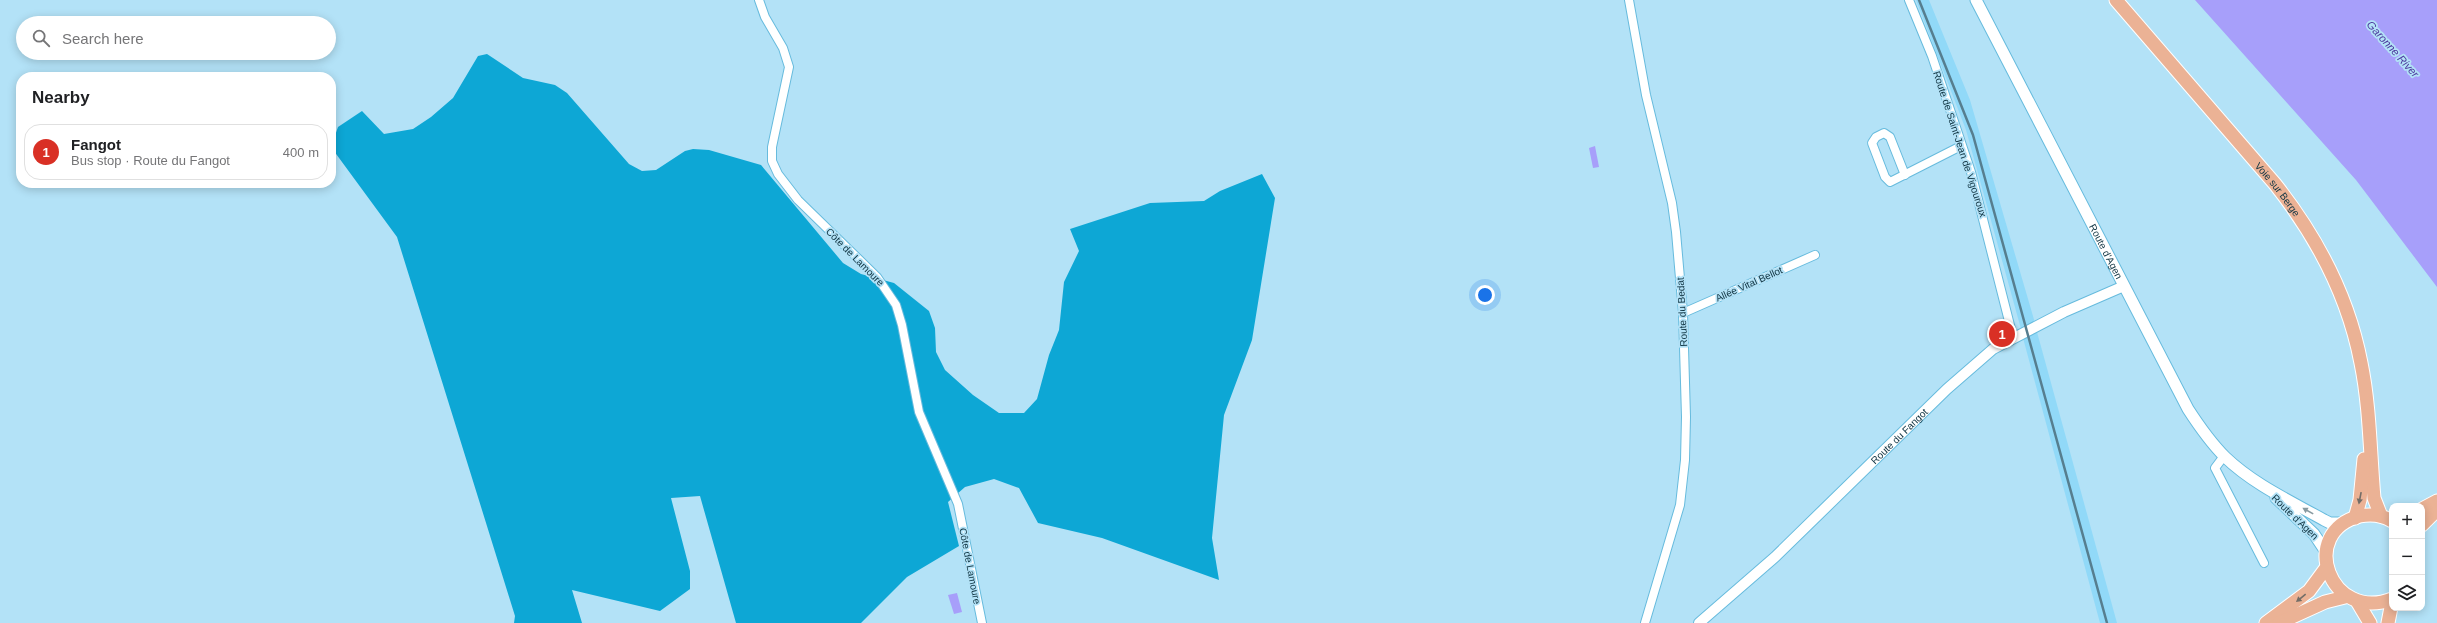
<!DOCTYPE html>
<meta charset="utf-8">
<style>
:root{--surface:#fff;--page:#f2f2f2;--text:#202124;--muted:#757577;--line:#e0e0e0;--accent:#d93025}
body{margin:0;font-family:Helvetica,sans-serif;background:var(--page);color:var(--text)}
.controls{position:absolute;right:12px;bottom:12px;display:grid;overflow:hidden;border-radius:8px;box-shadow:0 2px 10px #0003}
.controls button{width:36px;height:36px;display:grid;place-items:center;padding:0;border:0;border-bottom:1px solid var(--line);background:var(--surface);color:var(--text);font:20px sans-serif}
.you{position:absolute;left:1485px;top:295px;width:14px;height:14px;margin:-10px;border:3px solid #fff;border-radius:50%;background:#1a73e8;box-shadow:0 0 0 6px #1a73e833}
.badge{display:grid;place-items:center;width:26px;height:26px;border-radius:50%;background:var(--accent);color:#fff;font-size:13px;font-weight:700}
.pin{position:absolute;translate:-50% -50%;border:2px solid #fff;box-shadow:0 1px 4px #0006}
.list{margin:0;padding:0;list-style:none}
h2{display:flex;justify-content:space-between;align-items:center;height:52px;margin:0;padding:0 16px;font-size:17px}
h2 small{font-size:13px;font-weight:400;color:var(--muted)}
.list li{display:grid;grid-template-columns:26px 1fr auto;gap:12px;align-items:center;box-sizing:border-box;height:56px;margin:0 8px 8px;padding:0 8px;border:1px solid var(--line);border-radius:16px}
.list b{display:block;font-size:15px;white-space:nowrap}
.list p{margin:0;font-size:13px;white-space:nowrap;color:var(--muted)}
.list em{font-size:13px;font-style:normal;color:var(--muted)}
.icon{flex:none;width:22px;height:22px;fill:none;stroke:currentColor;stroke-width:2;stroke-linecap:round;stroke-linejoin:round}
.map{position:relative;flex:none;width:2437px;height:623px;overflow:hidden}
.search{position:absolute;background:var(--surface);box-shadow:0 2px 10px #0003;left:16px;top:16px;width:320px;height:44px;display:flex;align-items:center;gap:10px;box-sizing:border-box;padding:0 14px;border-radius:22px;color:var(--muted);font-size:15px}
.panel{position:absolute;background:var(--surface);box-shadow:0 2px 10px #0003;left:16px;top:72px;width:320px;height:116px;border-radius:16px}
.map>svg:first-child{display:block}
</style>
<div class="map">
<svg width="2437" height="623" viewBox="0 0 2437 623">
<rect width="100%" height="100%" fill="#b3e2f7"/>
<g fill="#91d9f8">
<path d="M1916 0H1929L1970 100 2035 323 2021 329 1966 130Z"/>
<path d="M2037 332 2117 623H2100L2023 338Z"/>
</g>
<path fill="#0da7d5" d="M487 54 523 78 555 85 567 93 629 164 642 171 656 170 685 151 693 149 709 150 761 165 843 263 861 274 894 283 929 311 935 328 936 352 945 370 973 395 999 413H1024L1037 399 1049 355 1059 330 1064 282 1079 251 1070 229 1150 203 1204 201 1220 191 1262 174 1275 198 1252 340 1224 415 1212 538 1219 580 1102 538 1038 523 1019 488 994 479 965 487 948 502 959 546 907 577 861 623H736L700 496 671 498 690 571V589L660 611 572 590 582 623H514L515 616 397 237 331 147 338 127 362 111 384 134 413 129 431 117 453 98 478 56Z"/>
<g fill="#a79ffa">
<path d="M2195 0H2437V287L2356 180Z"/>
<path d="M1595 146 1599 167 1593 168 1589 148Z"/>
<path d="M957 593 962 612 954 614 948 595Z"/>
</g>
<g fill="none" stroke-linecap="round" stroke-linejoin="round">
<defs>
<g id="minor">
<path d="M759 0 765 17 783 48 789 67 772 147V161L778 174 798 200 877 277 896 305 902 325 919 412 958 504 982 623"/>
<path d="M1629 0 1646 95 1672 203 1676 232 1683 313 1686 417 1685 460 1680 505 1645 623"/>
<path d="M1909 0 1932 56 1971 172 2013 337"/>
<path d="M1905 175 1890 137 1884 133 1876 137 1872 143 1885 177 1890 182 1892 181 1961 146"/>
<path d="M1683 313 1815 255"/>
<path d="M2224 456 2215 468 2264 563"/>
</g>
<g id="tertiary">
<path id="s1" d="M1699 623 1775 557 1947 389 1993 349 2064 312 2124 286"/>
</g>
<g id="secondary">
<path id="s2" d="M1976 0 2188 409C2199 426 2211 443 2225 457 2253 484 2290 501 2324 520L2330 523H2344"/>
<path d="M2276 498 2314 534 2326 552"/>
</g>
<g id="primary">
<path id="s3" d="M2116 0 2275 184C2317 237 2348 295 2361 363 2370 407 2370 454 2374 498L2381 516"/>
<path d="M2422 509 2437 501"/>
<path d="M2355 518 2360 500 2364 459"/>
<path d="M2392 521C2382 515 2370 514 2360 516 2297 532 2330 623 2392 599"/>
<path d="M2422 525 2437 510"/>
<path d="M2358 603 2370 623"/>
<path d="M2266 623 2309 591 2326 568"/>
<path d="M2279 623 2325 602 2345 597"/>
<path d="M2388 623 2392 602"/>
</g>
</defs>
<use href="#minor" stroke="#67bbdd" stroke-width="10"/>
<use href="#tertiary" stroke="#67bbdd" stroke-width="12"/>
<use href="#secondary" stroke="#67bbdd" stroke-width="13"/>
<use href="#primary" stroke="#fff" stroke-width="15"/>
<use href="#minor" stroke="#fff" stroke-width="8"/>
<use href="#tertiary" stroke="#fff" stroke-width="10"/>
<use href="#secondary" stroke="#fff" stroke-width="11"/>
<use href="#primary" stroke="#ebb295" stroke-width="13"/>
<path stroke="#567e8f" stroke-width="2.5" d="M1919 0 1973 135 2107 623"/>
</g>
<defs><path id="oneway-solid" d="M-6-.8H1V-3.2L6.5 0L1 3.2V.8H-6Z"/></defs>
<g fill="#736d67">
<use href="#oneway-solid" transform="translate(2360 498) rotate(101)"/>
<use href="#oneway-solid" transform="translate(2301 598) rotate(141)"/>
</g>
<use fill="#889aa0" href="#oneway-solid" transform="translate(2308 511) rotate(-151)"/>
<g text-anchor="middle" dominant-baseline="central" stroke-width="3.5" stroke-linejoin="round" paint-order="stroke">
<g font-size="10" fill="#103442" stroke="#b3e2f7">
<text transform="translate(1960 144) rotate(72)">Route de Saint-Jean de Vigouroux</text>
<text stroke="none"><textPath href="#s3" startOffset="249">Voie sur Berge</textPath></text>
<text stroke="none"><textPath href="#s2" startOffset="283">Route d'Agen</textPath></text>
<text transform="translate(855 257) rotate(45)">Côte de Lamoure</text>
<text transform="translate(1749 284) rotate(-24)">Allée Vital Bellot</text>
<text transform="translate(1682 312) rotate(-93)">Route du Bedat</text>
<text stroke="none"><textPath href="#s1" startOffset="274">Route du Fangot</textPath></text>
<text transform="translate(2295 517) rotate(44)">Route d'Agen</text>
<text transform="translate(970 566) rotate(79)">Côte de Lamoure</text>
</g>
<g font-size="11" font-style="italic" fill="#4c379d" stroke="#b3e2f7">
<text transform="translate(2393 49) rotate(48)">Garonne River</text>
</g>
</g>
</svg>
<div class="controls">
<button>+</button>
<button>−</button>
<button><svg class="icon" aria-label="layers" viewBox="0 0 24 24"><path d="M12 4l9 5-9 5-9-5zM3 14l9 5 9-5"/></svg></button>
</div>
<div class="you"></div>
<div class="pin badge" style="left:2002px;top:334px">1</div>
<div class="search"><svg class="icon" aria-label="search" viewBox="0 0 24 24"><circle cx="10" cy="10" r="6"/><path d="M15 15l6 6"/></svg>Search here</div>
<section class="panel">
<h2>Nearby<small></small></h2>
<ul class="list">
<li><span class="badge">1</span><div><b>Fangot</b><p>Bus stop · Route du Fangot</p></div><em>400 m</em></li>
</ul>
</section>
</div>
